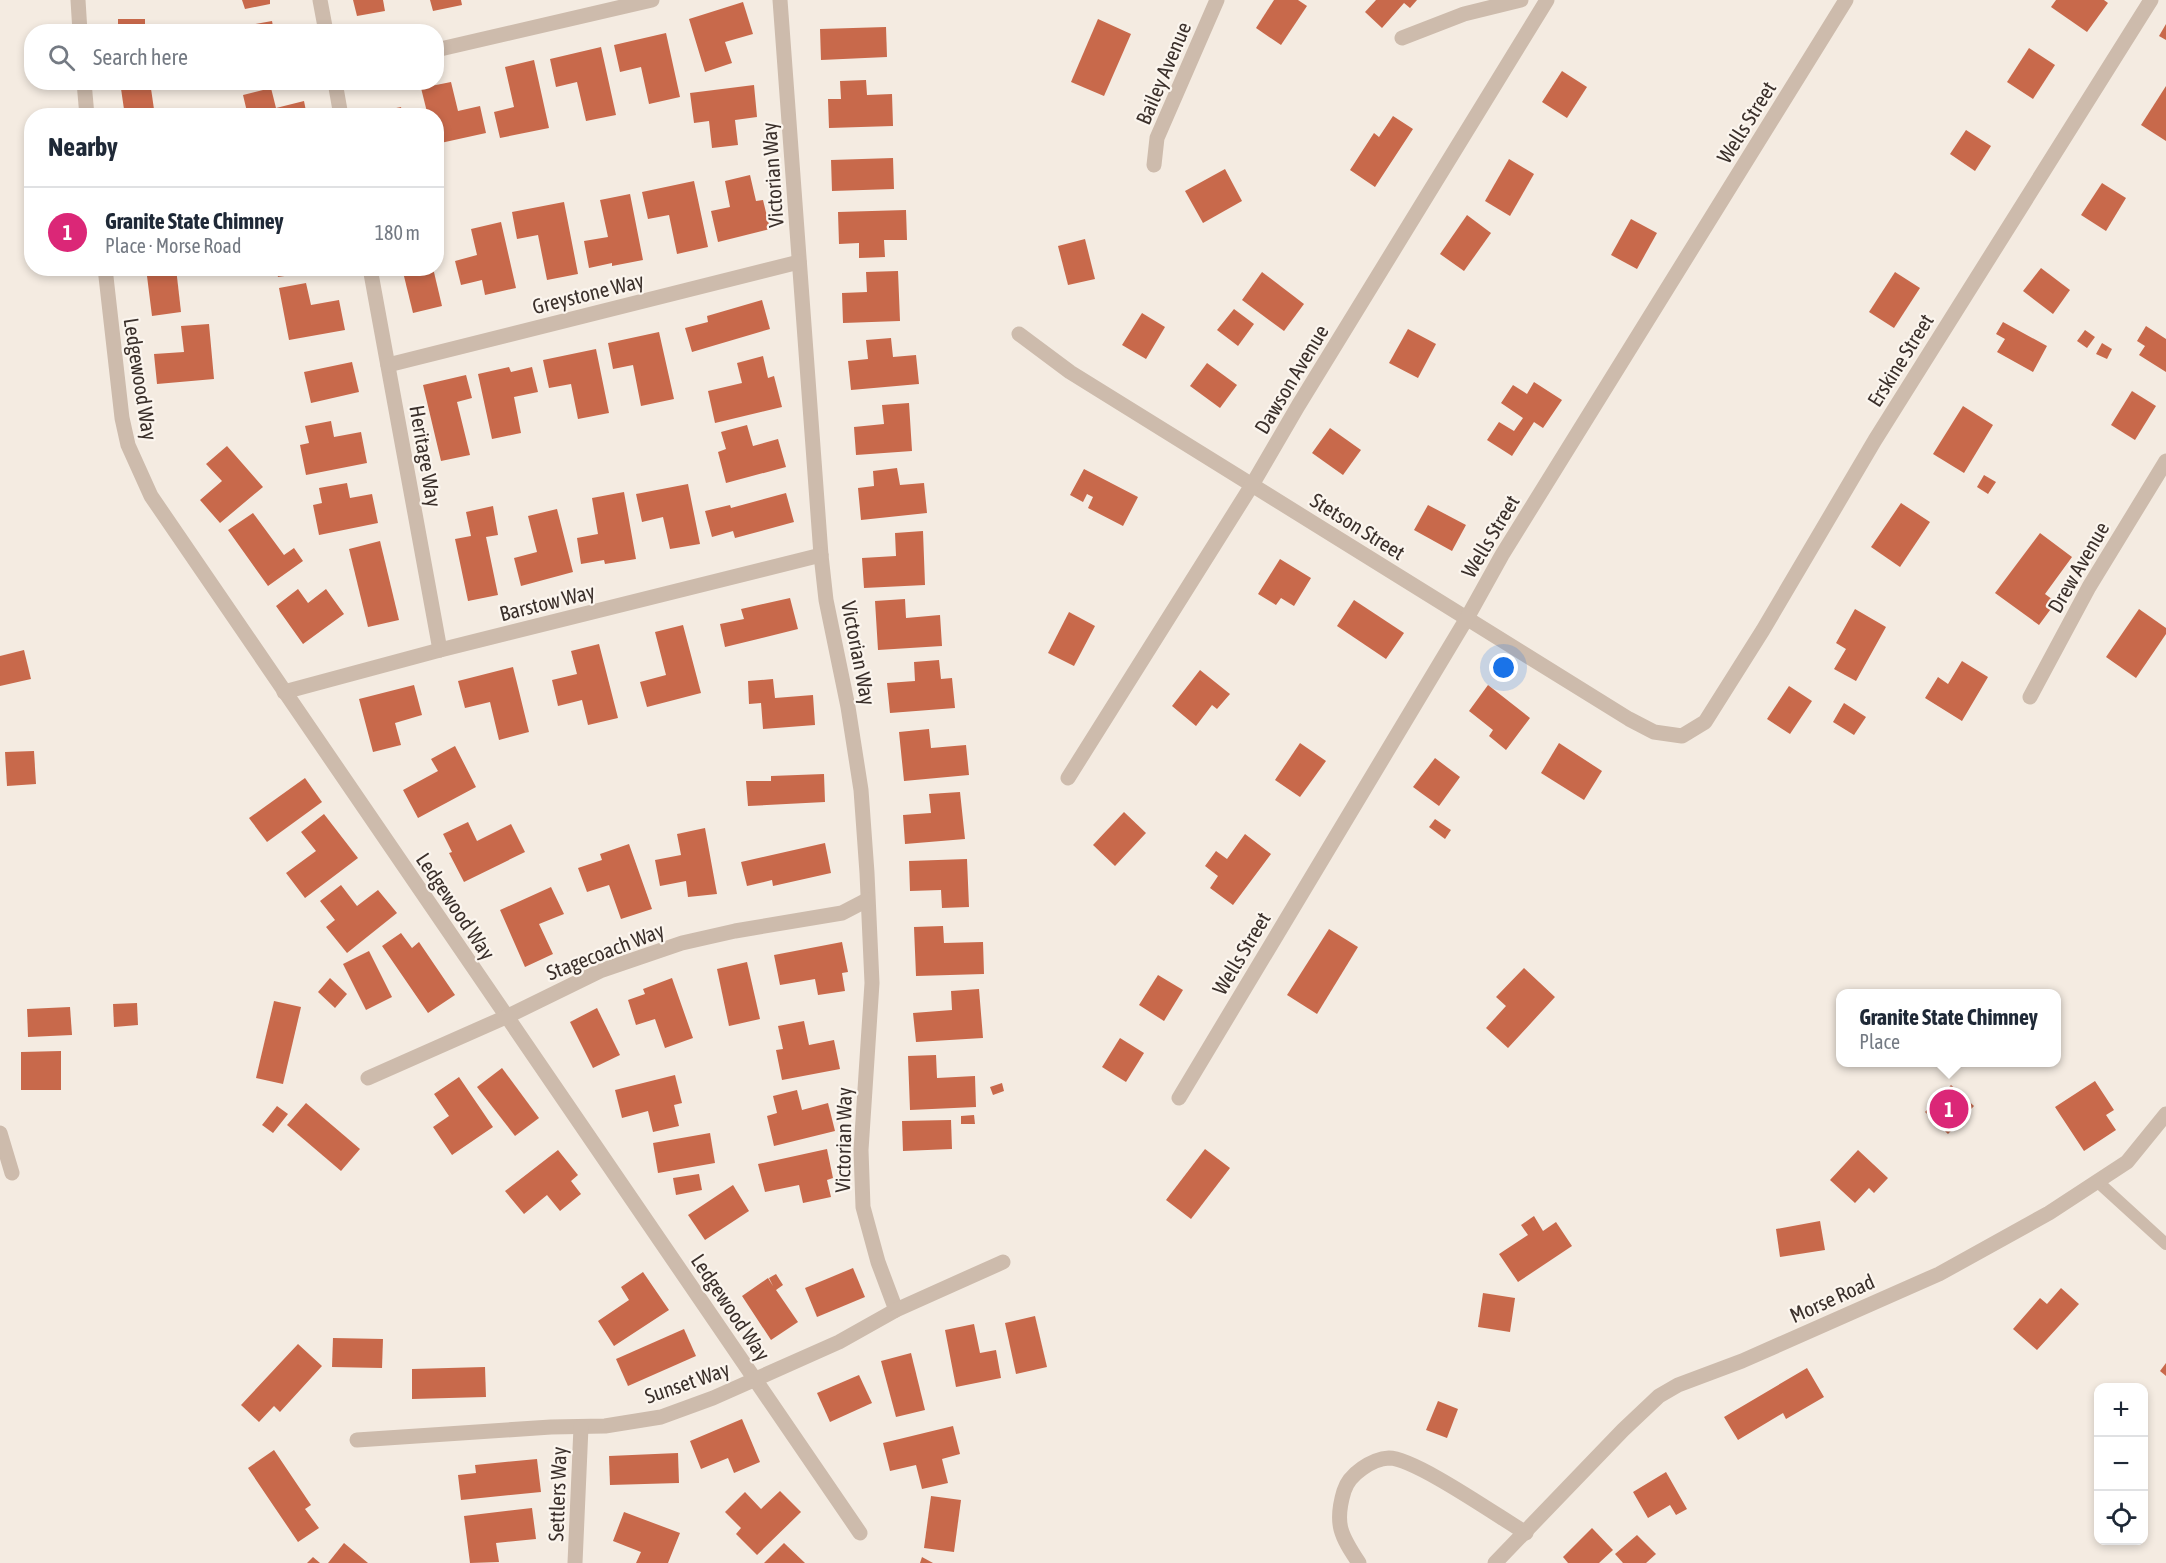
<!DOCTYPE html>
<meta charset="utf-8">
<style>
:root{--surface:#fff;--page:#f2f2f3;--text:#1f2937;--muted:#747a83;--line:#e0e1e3;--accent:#db2777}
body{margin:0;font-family:"Asap Condensed",sans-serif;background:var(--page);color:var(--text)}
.controls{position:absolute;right:18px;bottom:18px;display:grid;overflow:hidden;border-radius:12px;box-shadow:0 3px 9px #0003}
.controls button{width:54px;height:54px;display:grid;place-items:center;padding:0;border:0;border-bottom:2px solid var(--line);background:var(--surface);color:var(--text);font:30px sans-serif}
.you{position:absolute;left:1504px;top:668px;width:21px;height:21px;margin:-15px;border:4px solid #fff;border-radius:50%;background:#1a73e8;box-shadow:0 0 0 9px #1a73e833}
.badge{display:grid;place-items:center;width:39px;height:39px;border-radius:50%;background:var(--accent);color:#fff;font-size:20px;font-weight:700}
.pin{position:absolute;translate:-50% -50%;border:3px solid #fff;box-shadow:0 2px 6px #0006}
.popup{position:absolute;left:1836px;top:989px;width:225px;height:78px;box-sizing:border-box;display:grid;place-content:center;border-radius:12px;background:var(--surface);filter:drop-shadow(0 2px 4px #0005);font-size:20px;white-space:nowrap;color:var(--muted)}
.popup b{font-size:22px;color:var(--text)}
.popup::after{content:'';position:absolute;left:50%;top:100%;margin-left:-12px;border:12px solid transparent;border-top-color:var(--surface)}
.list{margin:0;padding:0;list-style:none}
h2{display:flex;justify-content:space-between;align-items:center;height:78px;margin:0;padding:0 24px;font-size:26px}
h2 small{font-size:20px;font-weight:400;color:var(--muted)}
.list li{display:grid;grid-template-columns:39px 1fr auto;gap:18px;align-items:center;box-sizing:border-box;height:90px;padding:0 24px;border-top:2px solid var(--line)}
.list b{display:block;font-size:22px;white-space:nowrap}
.list p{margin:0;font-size:20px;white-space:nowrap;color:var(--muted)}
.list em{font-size:20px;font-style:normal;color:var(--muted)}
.icon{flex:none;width:33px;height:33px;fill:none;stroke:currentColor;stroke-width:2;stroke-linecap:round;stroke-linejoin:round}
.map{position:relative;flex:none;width:2166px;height:1563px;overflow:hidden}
.search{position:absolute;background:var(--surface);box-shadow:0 3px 9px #0003;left:24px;top:24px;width:420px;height:66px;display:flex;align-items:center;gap:15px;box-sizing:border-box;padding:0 21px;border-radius:24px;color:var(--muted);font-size:22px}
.panel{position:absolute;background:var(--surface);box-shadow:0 3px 9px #0003;left:24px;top:108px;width:420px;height:168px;border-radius:24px}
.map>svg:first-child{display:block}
</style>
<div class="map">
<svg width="2166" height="1563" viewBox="0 0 2166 1563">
<rect width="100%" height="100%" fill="#f4ebe1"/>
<g fill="#c8694b">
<path d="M242 0H270V4L245 9Z"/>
<path d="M353 0H383L385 11 357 16Z"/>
<path d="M430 0H461L462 5 433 11Z"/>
<path d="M1274 0H1298L1307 6 1281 45 1256 28Z"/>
<path d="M1376 0H1417L1410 8 1404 3 1382 28 1365 12Z"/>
<path d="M2056 0H2104L2108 3 2087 32 2051 7Z"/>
<path d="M743 2 753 34 725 42 732 63 705 72 689 19Z"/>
<rect x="118" y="19" width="27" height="13"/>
<path d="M1098 19 1131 34 1104 96 1071 82Z"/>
<path d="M272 21 274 32H245L244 26Z"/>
<path d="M2166 24V40L2159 36Z"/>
<path d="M886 27 887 57 821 60 820 29Z"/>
<path d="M666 33 680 97 649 104 641 67 620 72 614 45Z"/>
<path d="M601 47 616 115 586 121 577 82 556 87 550 59Z"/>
<path d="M2029 48 2055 65 2033 99 2007 82Z"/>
<path d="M534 60 549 128 500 138 494 112 514 107 505 67Z"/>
<path d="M1562 71 1587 87 1567 118 1542 102Z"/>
<path d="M866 80 867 95 892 94 893 126 829 128 828 99H841L840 81Z"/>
<path d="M120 82H150L155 116H125Z"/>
<path d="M451 82 458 111 480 106 486 133 436 144V116H428L421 88Z"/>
<path d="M754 85 757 117 735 120 738 145 712 148 709 121 694 123 690 93Z"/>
<path d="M2166 86V141L2141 125Z"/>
<path d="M271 88 276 108 304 101 307 116H248L243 95Z"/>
<path d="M401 107 403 116H372V113Z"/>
<path d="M1393 116 1413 129 1375 187 1350 170 1374 133 1379 137Z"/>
<path d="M1966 130 1991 146 1975 171 1950 154Z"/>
<path d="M893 158 894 189 832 191 831 160Z"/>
<path d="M1509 159 1534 174 1510 216 1485 201Z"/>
<path d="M1225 169 1242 201 1203 223 1185 191Z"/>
<path d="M750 175 756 201 763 200 770 229 718 242 711 211 730 207 725 181Z"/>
<path d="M694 181 708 247 677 254 669 215 648 219 642 192Z"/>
<path d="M2102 183 2126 198 2106 231 2081 215Z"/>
<path d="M630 194 643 260 612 266V263L589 268 584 241 608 237 600 200Z"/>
<path d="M564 202 578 274 547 280 538 235 517 239 512 212Z"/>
<path d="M906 210 907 240H884L885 257 859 258V243L839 244 838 212Z"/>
<path d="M1467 215 1491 233 1464 271 1440 254Z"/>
<path d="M1631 219 1657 233 1637 269 1611 255Z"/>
<path d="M501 222 516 288 485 295 482 280 461 285 455 261 477 255 471 229Z"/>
<path d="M1085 239 1095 279 1068 285 1058 246Z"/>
<path d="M146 268H176L181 312 152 316Z"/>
<path d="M276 268H324V270L278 277Z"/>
<path d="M402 268H433L442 306 413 313Z"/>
<path d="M2041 268 2070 290 2053 314 2023 291Z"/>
<path d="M898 271 900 321 843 323 842 293 867 292 866 272Z"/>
<path d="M1262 272 1304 304 1284 331 1242 300Z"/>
<path d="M1895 272 1920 288 1894 328 1869 312Z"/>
<path d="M306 283 311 305 339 300 345 330 289 340 279 288Z"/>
<path d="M762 300 770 329 692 352 685 328 708 322 707 316Z"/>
<path d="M1234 309 1254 324 1238 346 1217 330Z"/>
<path d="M1142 313 1165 327 1146 359 1122 345Z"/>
<path d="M2003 322 2047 346 2033 372 1997 352 2005 339 1996 334Z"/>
<path d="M209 324 214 379 157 384 154 354 184 352 181 326Z"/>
<path d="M2146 326 2166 339V372L2139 355 2145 346 2137 341Z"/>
<path d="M1408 329 1436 344 1418 378 1389 363Z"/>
<path d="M2085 330 2095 337 2087 348 2077 341Z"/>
<path d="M659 332 674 399 641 406 633 365 613 369 608 343Z"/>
<path d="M891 338 893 357 916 355 919 384 851 390 848 361 868 359 866 340Z"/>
<path d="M2102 343 2112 349 2107 359 2096 354Z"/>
<path d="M596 349 609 413 578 419 571 384 549 388 543 360Z"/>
<path d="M763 356 768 378 774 376 782 407 715 423 708 391 742 383 737 363Z"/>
<path d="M352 362 359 392 311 403 304 372Z"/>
<path d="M1207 363 1237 385 1220 408 1190 386Z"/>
<path d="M509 367 511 372 532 367 538 392 514 397 521 433 492 439 478 374Z"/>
<path d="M466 375 472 398 457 402 470 455 441 461 423 385Z"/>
<path d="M1534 382 1562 400 1543 428 1534 422 1512 456 1487 440 1499 422 1514 431 1523 418 1501 403 1513 385 1527 394Z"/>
<path d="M2132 391 2156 406 2135 440 2111 425Z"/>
<path d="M909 403 912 451 856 455 854 427 884 424 882 405Z"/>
<path d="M1963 406 1993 425 1964 473 1933 454Z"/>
<path d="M331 421 334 437 361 432 367 463 306 475 300 445 309 443 305 426Z"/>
<path d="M747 425 753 446 778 439 786 467 726 483 718 452 726 449 721 432Z"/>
<path d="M1330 428 1361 450 1343 475 1312 453Z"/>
<path d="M227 446 263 487 220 523 200 500 222 481 206 464Z"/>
<path d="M897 468 900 485 924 483 927 513 861 520 858 488 874 486 873 471Z"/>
<path d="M1084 469 1138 497 1123 526 1088 508 1093 497 1087 494 1083 502 1070 495Z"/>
<path d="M1984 475 1996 482 1988 494 1977 487Z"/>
<path d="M347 483 350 498 372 494 378 523 319 535 313 505 322 503 319 488Z"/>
<path d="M688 484 700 544 670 549 663 517 642 522 636 494Z"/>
<path d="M624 492 636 559 605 564 604 560 581 564 577 538 598 534 592 498Z"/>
<path d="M786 493 794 522 735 538 733 531 712 537 705 511 730 505 731 508Z"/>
<path d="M1901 503 1930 522 1900 567 1871 547Z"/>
<path d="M1428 505 1466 525 1452 551 1414 530Z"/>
<path d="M493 506 498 535 486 537 498 595 468 601 455 539 471 536 466 512Z"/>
<path d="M557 509 573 572 521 586 514 558 537 552 528 516Z"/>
<path d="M253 513 284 555 294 548 303 561 268 586 228 530Z"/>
<path d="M923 531 925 585 864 588 862 558 896 556 895 533Z"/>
<path d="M2040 533 2072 557 2045 594 2056 602 2039 625 1995 593Z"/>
<path d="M380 541 399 620 368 627 349 549Z"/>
<path d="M1280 559 1311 578 1294 606 1281 598 1276 605 1258 594Z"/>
<path d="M298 589 308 603 326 589 344 614 303 644 276 606Z"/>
<path d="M790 598 798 629 725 647 720 624 744 619 741 609Z"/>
<path d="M905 599 906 618 940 615 942 646 878 650 875 601Z"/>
<path d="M1354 600 1404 633 1386 659 1337 626Z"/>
<path d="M1855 609 1886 627 1856 681 1834 669 1846 649 1836 643Z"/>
<path d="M2139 609 2166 628V634L2136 678 2106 657Z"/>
<path d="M1069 612 1095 626 1074 666 1048 653Z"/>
<path d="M683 625 701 693 647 707 640 682 666 675 655 632Z"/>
<path d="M599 644 618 718 588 725 582 700 558 706 552 680 577 674 571 651Z"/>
<path d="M24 650 31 679 0 686V656Z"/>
<path d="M939 660 941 679 952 678 955 708 890 713 887 683 915 681 914 662Z"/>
<path d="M1962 661 1988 677 1962 721 1925 698 1938 677 1948 684Z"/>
<path d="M513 667 529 732 499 740 490 702 465 708 458 681Z"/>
<path d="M1200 670 1230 694 1217 709 1212 705 1196 726 1172 706Z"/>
<path d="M773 679 775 698 813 695 815 725 763 729 761 703 749 704 748 681Z"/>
<path d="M414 685 422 715 395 723 401 745 373 752 359 699Z"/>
<path d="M1488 685 1530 718 1506 750 1489 736 1493 730 1469 711Z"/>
<path d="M1789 686 1812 701 1790 734 1767 719Z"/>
<path d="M1844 703 1866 717 1854 735 1833 722Z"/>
<path d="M929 729 931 748 966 745 969 775 904 781 899 732Z"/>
<path d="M1300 743 1326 761 1300 797 1275 780Z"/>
<path d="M1559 743 1602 771 1584 800 1541 773Z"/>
<path d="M455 746 476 787 418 818 403 790 438 771 431 759Z"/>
<path d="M34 751 36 784 7 786 5 752Z"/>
<path d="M1435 758 1460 777 1439 806 1413 787Z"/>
<path d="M824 774 825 802 748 806 746 781H771V776Z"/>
<path d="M305 778 322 802 267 842 249 818Z"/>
<path d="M960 792 965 839 905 844 903 815 931 813 929 794Z"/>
<path d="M1124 812 1146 833 1115 866 1093 845Z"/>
<path d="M324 814 358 858 305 898 286 873 316 851 301 832Z"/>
<path d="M1435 819 1451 830 1445 839 1429 827Z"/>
<path d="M468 822 477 841 511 824 525 852 464 882 449 853 452 852 443 834Z"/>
<path d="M705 828 717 894 688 897 686 881 660 886 655 860 681 855 677 834Z"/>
<path d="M1245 834 1271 854 1233 905 1210 888 1218 876 1205 866 1216 851 1227 859Z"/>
<path d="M825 843 831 873 773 886 772 880 747 886 741 862Z"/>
<path d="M629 844 652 909 621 919 609 885 587 892 578 868 602 860 600 854Z"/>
<path d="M967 859 969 907 942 908 941 890 910 891 909 861Z"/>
<path d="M341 885 357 906 378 890 397 913 347 953 326 927 335 920 320 901Z"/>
<path d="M551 887 564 914 539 924 553 954 525 967 500 910Z"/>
<path d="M943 926 944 943 983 942 984 974 916 976 914 927Z"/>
<path d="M1329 929 1358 947 1317 1014 1287 995Z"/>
<path d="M401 933 412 948 419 942 455 995 428 1013 382 946Z"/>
<path d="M842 942 848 972 842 973 845 991 818 995 815 979 780 985 774 955Z"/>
<path d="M369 951 392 997 366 1010 343 964Z"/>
<path d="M747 962 760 1019 729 1026 717 969Z"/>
<path d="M1524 968 1555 997 1508 1048 1486 1028 1506 1006 1496 997Z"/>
<path d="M1158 975 1183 990 1164 1021 1139 1005Z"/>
<path d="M330 978 347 994 335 1008 318 992Z"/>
<path d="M672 978 693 1038 665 1048 655 1019 636 1025 628 1000 645 994 643 989Z"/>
<path d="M979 989 983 1038 916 1042 913 1013 952 1010 951 991Z"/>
<path d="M274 1001 301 1007 283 1084 256 1078Z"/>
<path d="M137 1003 138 1025 114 1027 113 1004Z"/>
<path d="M70 1007 72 1035 28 1037 27 1009Z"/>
<path d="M597 1008 620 1055 593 1068 570 1022Z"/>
<path d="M804 1021 809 1045 834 1040 840 1069 782 1080 776 1050 783 1049 778 1026Z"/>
<path d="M1120 1038 1144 1053 1126 1082 1102 1067Z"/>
<path d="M61 1051V1090H21V1052Z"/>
<path d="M936 1055 937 1078 975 1076 976 1107 910 1110 908 1056Z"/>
<path d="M502 1068 539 1118 515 1136 477 1087Z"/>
<path d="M675 1075 682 1103 674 1105 679 1126 653 1132 648 1111 622 1118 615 1090Z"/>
<path d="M459 1077 493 1127 452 1155 433 1127 449 1116 434 1094Z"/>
<path d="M2095 1081 2114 1110 2106 1115 2116 1130 2084 1151 2055 1107Z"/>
<path d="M1002 1083 1004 1091 993 1095 990 1087Z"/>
<path d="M1951 1085 1974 1106 1948 1134 1925 1112Z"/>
<path d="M797 1090 802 1110 828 1103 835 1131 774 1146 767 1116 777 1113 773 1096Z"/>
<path d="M306 1103 360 1149 341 1171 287 1125Z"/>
<path d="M277 1106 288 1114 273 1133 262 1125Z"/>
<path d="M974 1115 975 1124H961V1116Z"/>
<path d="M951 1120 952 1149 903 1151 902 1121Z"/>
<path d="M710 1133 715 1163 658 1173 653 1143Z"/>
<path d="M827 1149 833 1178 827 1180 831 1197 803 1203 799 1185 765 1192 758 1164Z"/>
<path d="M1205 1149 1230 1168 1191 1219 1166 1200Z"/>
<path d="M558 1150 578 1175 571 1181 581 1194 560 1211 547 1195 524 1214 505 1191Z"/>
<path d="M1858 1150 1888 1178 1874 1193 1869 1188 1855 1203 1830 1180Z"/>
<path d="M699 1174 702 1190 676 1195 673 1178Z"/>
<path d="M733 1185 749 1211 705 1240 688 1215Z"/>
<path d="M1534 1216 1543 1231 1556 1222 1572 1246 1518 1282 1499 1254 1528 1235 1521 1225Z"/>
<path d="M1820 1221 1825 1250 1780 1257 1776 1229Z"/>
<path d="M853 1268 865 1297 817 1317 805 1288Z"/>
<path d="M643 1272 669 1310 614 1346 598 1321 629 1300 621 1287Z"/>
<path d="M776 1274 783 1285 776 1290 798 1322 771 1340 742 1296 768 1278 773 1286 769 1278Z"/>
<path d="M2061 1288 2079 1304 2037 1350 2013 1329 2040 1298 2047 1304Z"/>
<path d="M1483 1293 1515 1298 1510 1332 1478 1327Z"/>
<path d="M1035 1316 1047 1367 1016 1374 1005 1323Z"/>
<path d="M974 1324 980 1353 996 1350 1001 1378 956 1387 945 1330Z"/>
<path d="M684 1329 696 1356 628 1386 616 1359Z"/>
<path d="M333 1338 383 1339 382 1368 332 1367Z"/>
<path d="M298 1344 322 1366 280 1412 274 1406 259 1422 241 1405Z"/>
<path d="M911 1353 925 1410 896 1417 881 1361Z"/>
<path d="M2166 1363V1376L2160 1371Z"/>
<path d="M485 1367 486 1397 412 1399V1369Z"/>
<path d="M1807 1368 1824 1397 1786 1419 1783 1413 1738 1440 1724 1417Z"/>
<path d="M859 1375 872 1403 830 1422 817 1393Z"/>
<path d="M1438 1401 1458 1409 1447 1438 1426 1430Z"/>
<path d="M742 1419 760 1462 734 1473 728 1458 701 1469 690 1441Z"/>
<path d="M953 1426 960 1454 942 1459 948 1483 922 1489 916 1465 890 1471 883 1443Z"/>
<path d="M274 1450 311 1505 305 1509 319 1528 298 1542 248 1468Z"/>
<path d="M678 1453 679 1483 610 1485 609 1456Z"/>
<path d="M537 1459 541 1492 461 1500 458 1475 476 1473 475 1465Z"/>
<path d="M1666 1472 1687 1509 1676 1515 1670 1505 1648 1518 1633 1492Z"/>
<path d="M780 1491 801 1512 757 1555 736 1534 741 1528 725 1512 745 1492 761 1509Z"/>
<path d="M931 1496 961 1500 954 1552 924 1548Z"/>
<path d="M532 1508 536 1539 496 1543 499 1562 470 1563 464 1516Z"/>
<path d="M624 1512 680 1533 668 1563H636L641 1552 613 1541Z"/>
<path d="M1592 1528 1613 1550 1599 1563H1568L1563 1557Z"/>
<path d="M1637 1535 1656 1554 1646 1563H1623L1615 1554Z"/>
<path d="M344 1543 368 1563H328Z"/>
<path d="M784 1543 805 1563H764Z"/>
<path d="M313 1557 320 1563H307Z"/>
<path d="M922 1557 933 1563H920Z"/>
</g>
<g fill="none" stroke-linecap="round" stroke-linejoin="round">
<path stroke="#cdbbac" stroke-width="12" d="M2098 1182 2166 1244"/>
<g stroke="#cdbbac" stroke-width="15">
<path d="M78 0 80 32"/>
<path d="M320 0 326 32"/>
<path d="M780 0 821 555 826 600 848 707 861 790 867 873 872 983 861 1150 863 1207 878 1262 896 1310"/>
<path d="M1402 38 1464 14 1521 0"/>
<path d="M436 50 652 0"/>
<path d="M84 82 87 116"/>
<path d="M335 82 341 116"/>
<path d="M1154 165 1157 138 1217 0"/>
<path d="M105 268 122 418 128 445 151 496 860 1533"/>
<path d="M370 268 440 650"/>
<path d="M1019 334 1070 372 1629 719 1654 732 1682 736 1705 722 1763 630 1875 440 2151 0"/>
<path d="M388 365 799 262"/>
<path d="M284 692 440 650 821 555"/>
<path d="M2030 697 2089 587 2166 461"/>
<path d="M1068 778 1252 485 1298 406 1547 0"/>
<path d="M368 1078 506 1017 600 971 682 943 735 931 842 913 867 900"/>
<path d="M1179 1098 1467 618 1502 555 1846 0"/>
<path d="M0 1133 12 1173"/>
<path d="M357 1440 551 1427 605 1426 661 1417 713 1398 839 1342 896 1310 1003 1262"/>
<path d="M575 1563 581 1427"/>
<path d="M1359 1563C1341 1536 1334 1524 1344 1491 1349 1474 1372 1459 1389 1458 1415 1458 1499 1517 1526 1533"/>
<path d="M1495 1563 1623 1430 1659 1396 1678 1385 1742 1361 1939 1274 2049 1213 2127 1162 2166 1114"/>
</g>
</g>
<g text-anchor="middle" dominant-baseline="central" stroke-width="4.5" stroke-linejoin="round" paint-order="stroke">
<g font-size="21" fill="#3b302b" stroke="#fbf5ee">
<text transform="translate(1163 73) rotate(-67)">Bailey Avenue</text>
<text transform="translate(1746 122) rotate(-58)">Wells Street</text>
<text transform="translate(772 175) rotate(-94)">Victorian Way</text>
<text transform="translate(588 293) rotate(-14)">Greystone Way</text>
<text transform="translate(1900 360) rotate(-58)">Erskine Street</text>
<text transform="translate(141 379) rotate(81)">Ledgewood Way</text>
<text transform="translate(1291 379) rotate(-59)">Dawson Avenue</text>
<text transform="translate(426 456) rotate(80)">Heritage Way</text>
<text transform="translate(1358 526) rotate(32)">Stetson Street</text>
<text transform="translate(1490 536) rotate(-59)">Wells Street</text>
<text transform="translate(2078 567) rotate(-60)">Drew Avenue</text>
<text transform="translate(547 602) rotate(-14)">Barstow Way</text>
<text transform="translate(859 653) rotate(79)">Victorian Way</text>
<text transform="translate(456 906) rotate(56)">Ledgewood Way</text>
<text transform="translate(605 951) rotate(-21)">Stagecoach Way</text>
<text transform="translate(1241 953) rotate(-59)">Wells Street</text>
<text transform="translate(843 1140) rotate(-89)">Victorian Way</text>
<text transform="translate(1832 1298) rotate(-24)">Morse Road</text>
<text transform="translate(731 1307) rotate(56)">Ledgewood Way</text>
<text transform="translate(687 1382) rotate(-19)">Sunset Way</text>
<text transform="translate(557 1494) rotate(-88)">Settlers Way</text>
</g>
</g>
</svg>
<div class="controls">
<button>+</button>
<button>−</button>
<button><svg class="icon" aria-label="locate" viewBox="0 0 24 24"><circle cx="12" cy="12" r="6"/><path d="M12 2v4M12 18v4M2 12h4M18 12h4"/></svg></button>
</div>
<div class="you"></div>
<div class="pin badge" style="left:1949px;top:1109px">1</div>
<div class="popup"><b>Granite State Chimney</b>Place</div>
<div class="search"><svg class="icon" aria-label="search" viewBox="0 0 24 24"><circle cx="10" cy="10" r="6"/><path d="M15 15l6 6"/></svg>Search here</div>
<section class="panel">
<h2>Nearby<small></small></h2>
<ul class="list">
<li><span class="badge">1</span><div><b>Granite State Chimney</b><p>Place · Morse Road</p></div><em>180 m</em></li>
</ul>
</section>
</div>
